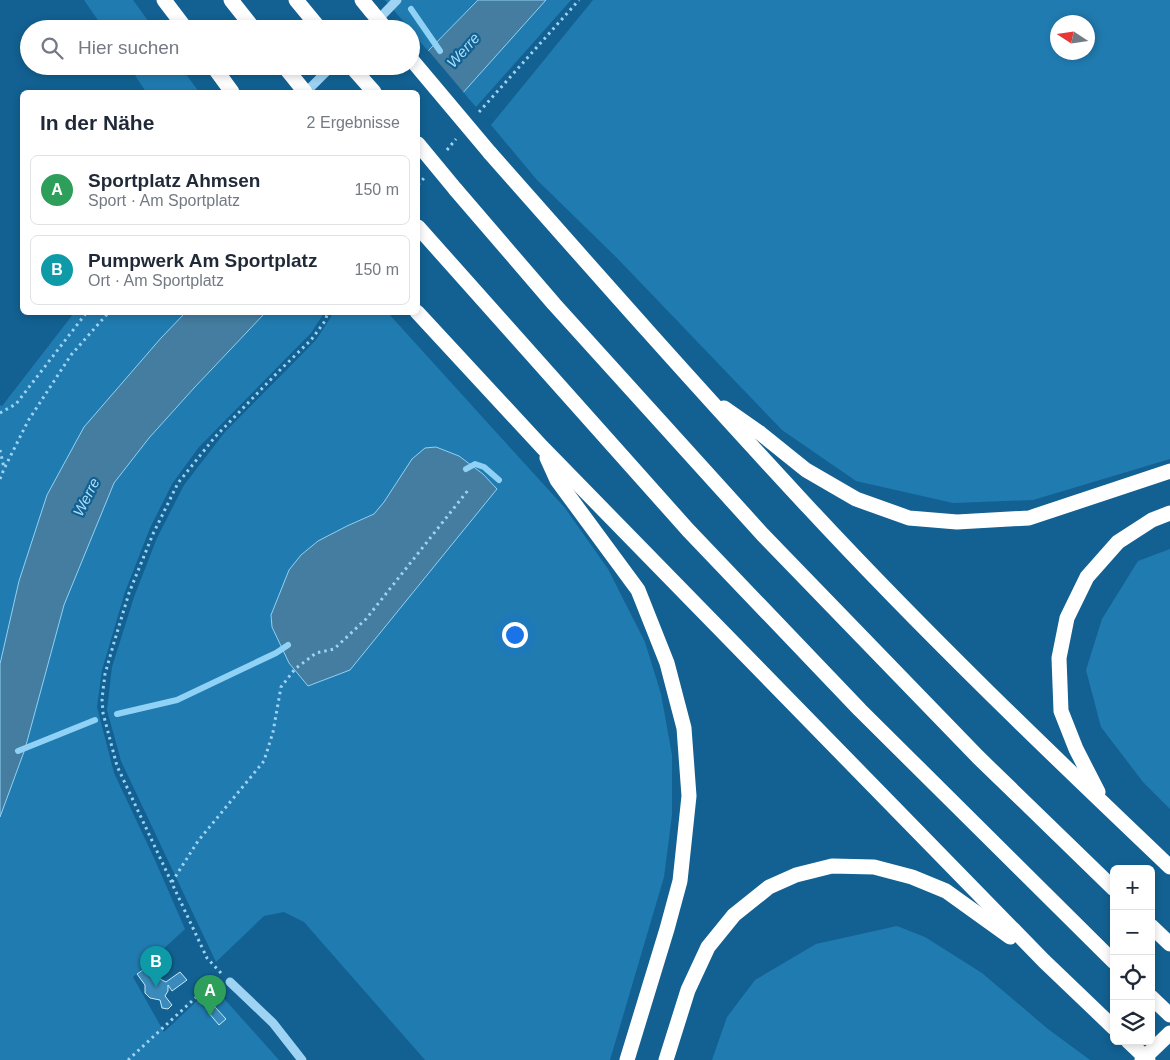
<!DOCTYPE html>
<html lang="de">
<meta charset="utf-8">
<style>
:root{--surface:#fff;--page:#f2f2f3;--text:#1f2937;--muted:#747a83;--line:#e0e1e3;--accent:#db2777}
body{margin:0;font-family:Helvetica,sans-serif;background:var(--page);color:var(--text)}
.controls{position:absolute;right:15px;bottom:15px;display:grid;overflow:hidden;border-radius:8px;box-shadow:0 2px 8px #0003}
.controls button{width:45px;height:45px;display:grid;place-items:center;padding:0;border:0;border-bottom:1px solid var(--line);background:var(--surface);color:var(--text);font:25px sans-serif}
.compass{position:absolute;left:1050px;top:15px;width:45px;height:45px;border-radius:50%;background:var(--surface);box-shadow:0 2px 8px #0003;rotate:282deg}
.you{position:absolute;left:514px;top:634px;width:18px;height:18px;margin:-12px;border:4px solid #fff;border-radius:50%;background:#1a73e8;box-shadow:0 0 0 8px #1a73e833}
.badge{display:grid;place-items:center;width:32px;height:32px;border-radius:50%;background:var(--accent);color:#fff;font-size:16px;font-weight:700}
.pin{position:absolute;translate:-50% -41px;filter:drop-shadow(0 1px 2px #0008)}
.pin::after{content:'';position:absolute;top:26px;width:18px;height:15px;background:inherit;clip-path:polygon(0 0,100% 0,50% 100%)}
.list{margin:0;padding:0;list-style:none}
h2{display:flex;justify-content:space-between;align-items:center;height:65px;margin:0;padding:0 20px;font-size:21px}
h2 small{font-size:16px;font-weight:400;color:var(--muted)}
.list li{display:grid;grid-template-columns:32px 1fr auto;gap:15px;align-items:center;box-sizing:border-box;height:70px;margin:0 10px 10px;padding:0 10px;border:1px solid var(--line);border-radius:8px}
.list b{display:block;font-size:19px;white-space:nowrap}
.list p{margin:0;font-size:16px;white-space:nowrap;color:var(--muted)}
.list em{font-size:16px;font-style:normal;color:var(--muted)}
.icon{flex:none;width:28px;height:28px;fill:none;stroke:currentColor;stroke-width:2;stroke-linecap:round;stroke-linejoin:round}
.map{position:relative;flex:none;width:1170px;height:1060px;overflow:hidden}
.search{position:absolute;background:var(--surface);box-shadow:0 2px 8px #0003;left:20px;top:20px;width:400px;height:55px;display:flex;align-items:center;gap:12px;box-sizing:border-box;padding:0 18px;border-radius:28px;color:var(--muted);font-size:19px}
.panel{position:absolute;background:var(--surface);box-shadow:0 2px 8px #0003;left:20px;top:90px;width:400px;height:225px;border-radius:8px}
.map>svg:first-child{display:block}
</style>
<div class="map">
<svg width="1170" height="1060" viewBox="0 0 1170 1060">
<rect width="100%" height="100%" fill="#126192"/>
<g fill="#207bb0" fill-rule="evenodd">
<path d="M84 0H133L154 29H104Z"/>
<path d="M385 0H478L428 51 411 31V29H410Z"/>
<path d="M546 0H571L476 107 463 92Z"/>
<path d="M593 0H1170V459L1033 500 953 503 856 481 782 430 616 257 537 180 491 125ZM1058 22H1088V52H1058Z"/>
<path d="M129 66H180L199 92H146Z"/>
<path d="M74 313H186L161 338 47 495 19 581 0 664V405L2 406Z"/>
<path d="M265 313H324L311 333 199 447 172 484 150 528 125 592 102 670 97 707 114 773 154 858 185 929 133 977 164 1032 199 999 219 993 279 1060H0V817L25 749 64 605 114 483 149 438 194 388Z"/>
<path d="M333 313H388L565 508 608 569 645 642 661 694 672 755V815L664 877 610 1060H425L304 922 284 912 264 916 216 962 121 761 107 710 112 667 134 597 157 538 184 485 225 432 316 340 329 320ZM436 447 459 456 483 474 308 686 289 663 272 627 271 615 301 555 318 541 347 526 374 514Z"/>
<path d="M1170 549V809L1143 782 1101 727 1086 670 1102 619 1138 561Z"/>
<path d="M897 926 925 937 982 973 1048 1029 1090 1060H712L727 1017 755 980 816 944Z"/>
</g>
<g fill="#447da0" stroke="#90d2f6">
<path d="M478 0H546L418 143V92H391L428 51Z"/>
<path d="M186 312 265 313 194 388 149 438 114 483 64 605 25 749 0 817V664L19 581 47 495 84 427 161 338Z"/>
<path d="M436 447 459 456 483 474 497 489 350 670 308 686 289 663 272 627 271 615 289 570 301 555 318 541 347 526 374 514 384 502 412 459 425 448Z"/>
</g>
<path fill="#126192" d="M427 49 465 94 418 146V92H388Z"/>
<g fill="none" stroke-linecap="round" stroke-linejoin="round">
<g stroke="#90d2f6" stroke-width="6">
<path d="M411 9 440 51"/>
<path d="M466 469 475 464 484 467 499 480"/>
<path d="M117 714 177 700 276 653 288 645"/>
<path d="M18 751 95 720"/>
</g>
</g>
<g fill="#3a8bbb" stroke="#c6e9fd">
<path d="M147 967 154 978 160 979 166 982 180 972 187 980 172 991 168 985V991L165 996 172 1005 168 1009 162 1008 160 1000 150 998 145 993V985L137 974Z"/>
<path d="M215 1007 226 1019 219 1025 208 1012Z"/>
</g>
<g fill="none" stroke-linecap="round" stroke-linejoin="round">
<g stroke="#9ed3f3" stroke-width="3" stroke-dasharray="2.5 4" stroke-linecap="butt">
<path d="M479 112 579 0"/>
<path d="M447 150 456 139"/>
<path d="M418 185 424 178"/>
<path d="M0 413 16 404 87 312"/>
<path d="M0 450 4 468"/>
<path d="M0 479 4 469 28 421 71 355 109 312"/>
<path d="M172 882 198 841 264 761 273 732 281 687 295 669 316 653 334 649 366 619 469 489"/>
<path d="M221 973 207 958 117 766 103 713 102 699 105 674 113 646 129 593 153 534 178 483 215 437 279 371 311 340 325 321 328 312"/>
<path d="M128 1060 205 989 217 986"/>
</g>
<g stroke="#9ed3f3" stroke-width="9">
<path d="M369 29 397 0"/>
<path d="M306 92 332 66"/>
<path d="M230 982 273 1023 302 1060"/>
</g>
<g stroke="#fff" stroke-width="15">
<path d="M164 0 186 29"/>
<path d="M231 0 254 29"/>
<path d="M296 0 320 29"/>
<path d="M362 0 371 11"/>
<path d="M213 66 232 92"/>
<path d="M284 66 305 92"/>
<path d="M351 66 374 92"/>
<path d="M490 153C595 272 700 391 808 507 924 632 1047 750 1170 867"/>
<path d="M456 190 554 304 763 535 978 757 1114 889"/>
<path d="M418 227 688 530 860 710 1114 962"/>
<path d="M417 312 542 447 1044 961 1114 1028"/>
<path d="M724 408 760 433 806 470 856 499 909 518 957 522 1029 518 1170 471"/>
<path d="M547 458 557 480 638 590 667 663 684 728 689 796 680 881 667 929 627 1060"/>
<path d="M1098 792 1076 749 1061 711 1059 658 1067 618 1087 577 1118 542 1152 520 1170 513"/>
<path d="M1151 926 1170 944"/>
<path d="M1151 997 1170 1015"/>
<path d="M1128 1041 1148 1060"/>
<path d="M666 1060 688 990 708 947 734 915 769 887 796 875 832 866 874 867 912 877 946 891 1010 937"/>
</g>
<g stroke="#fff" stroke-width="15">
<path d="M371 11 386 29"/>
<path d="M411 59 490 153"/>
<path d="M418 144 456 190"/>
<path d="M1142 1060 1170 1033"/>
</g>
</g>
<g text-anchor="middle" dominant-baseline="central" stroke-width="4.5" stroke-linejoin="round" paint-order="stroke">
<g font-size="15" font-style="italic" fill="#aaddf9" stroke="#126192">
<text transform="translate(463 50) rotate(-48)">Werre</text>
<text transform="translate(86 497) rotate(-63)">Werre</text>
</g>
</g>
</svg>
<div class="controls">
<button>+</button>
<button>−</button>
<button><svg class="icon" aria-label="locate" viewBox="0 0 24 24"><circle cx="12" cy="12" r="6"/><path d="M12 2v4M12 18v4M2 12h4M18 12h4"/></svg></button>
<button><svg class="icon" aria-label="layers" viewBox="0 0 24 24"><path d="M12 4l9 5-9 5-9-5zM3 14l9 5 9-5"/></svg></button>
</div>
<svg class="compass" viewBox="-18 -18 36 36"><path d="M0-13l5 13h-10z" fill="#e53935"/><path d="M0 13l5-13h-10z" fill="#747a83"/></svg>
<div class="you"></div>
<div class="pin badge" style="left:210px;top:1016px;background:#2e9e5b">A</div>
<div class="pin badge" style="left:156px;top:987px;background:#0f9aa8">B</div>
<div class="search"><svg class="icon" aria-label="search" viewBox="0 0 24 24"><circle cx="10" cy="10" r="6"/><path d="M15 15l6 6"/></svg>Hier suchen</div>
<section class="panel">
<h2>In der Nähe<small>2 Ergebnisse</small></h2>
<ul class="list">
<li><span class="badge" style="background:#2e9e5b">A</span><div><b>Sportplatz Ahmsen</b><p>Sport · Am Sportplatz</p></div><em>150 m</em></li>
<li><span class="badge" style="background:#0f9aa8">B</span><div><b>Pumpwerk Am Sportplatz</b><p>Ort · Am Sportplatz</p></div><em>150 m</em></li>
</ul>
</section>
</div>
